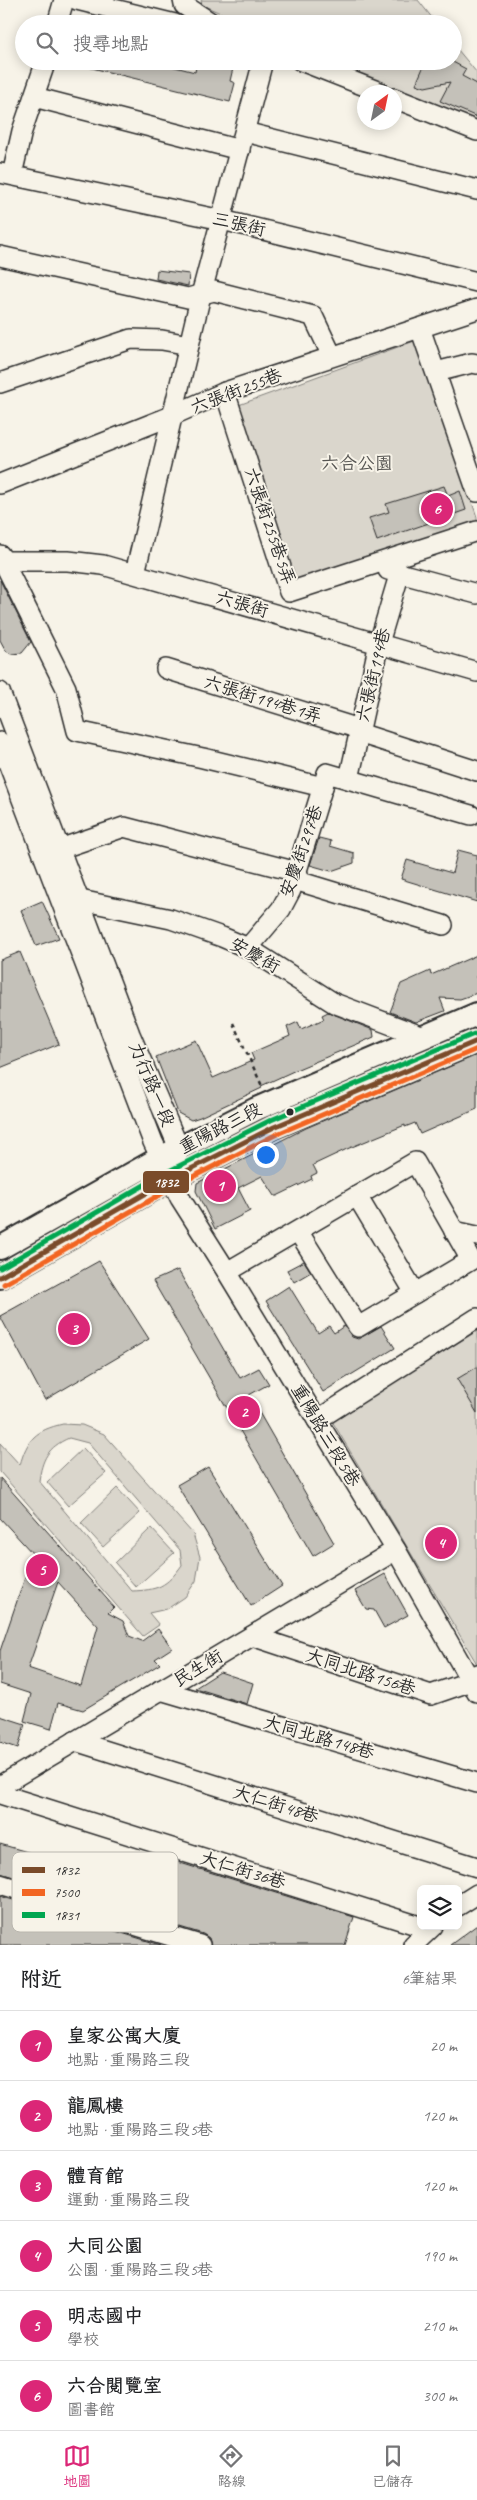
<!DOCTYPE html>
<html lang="zh-TW">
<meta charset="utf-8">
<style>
:root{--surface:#fff;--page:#f6f6f6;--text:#202124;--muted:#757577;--line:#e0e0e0;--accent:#db2777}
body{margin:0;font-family:Caveat,"LXGW WenKai TC",sans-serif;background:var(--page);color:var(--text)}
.controls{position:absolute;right:15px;bottom:15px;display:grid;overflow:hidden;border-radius:8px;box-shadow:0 2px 12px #0003}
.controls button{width:45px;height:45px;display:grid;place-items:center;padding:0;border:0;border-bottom:1px solid var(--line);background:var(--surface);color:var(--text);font:25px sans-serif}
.compass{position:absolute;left:357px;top:85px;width:45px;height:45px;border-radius:50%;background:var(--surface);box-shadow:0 2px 12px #0003;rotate:33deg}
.you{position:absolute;left:265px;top:1154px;width:18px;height:18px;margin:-12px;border:4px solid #fff;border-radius:50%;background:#1a73e8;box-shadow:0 0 0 8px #1a73e833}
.badge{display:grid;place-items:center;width:32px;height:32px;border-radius:50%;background:var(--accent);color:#fff;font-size:16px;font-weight:700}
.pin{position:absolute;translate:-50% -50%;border:2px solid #fff;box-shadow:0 1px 5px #0006}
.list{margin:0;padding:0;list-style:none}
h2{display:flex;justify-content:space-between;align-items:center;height:65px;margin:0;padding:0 20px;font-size:21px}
h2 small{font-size:16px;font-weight:400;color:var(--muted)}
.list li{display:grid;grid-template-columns:32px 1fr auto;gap:15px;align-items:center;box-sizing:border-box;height:70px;padding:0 20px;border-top:1px solid var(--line)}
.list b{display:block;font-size:19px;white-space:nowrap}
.list p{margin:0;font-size:16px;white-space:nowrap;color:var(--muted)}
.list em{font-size:16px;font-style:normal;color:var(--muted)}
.icon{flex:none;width:28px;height:28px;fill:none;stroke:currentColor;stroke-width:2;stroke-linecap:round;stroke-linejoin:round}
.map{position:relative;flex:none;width:477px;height:1945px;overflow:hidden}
.search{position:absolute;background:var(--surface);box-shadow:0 2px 12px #0003;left:15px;right:15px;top:15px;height:55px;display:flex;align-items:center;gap:12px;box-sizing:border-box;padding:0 18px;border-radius:28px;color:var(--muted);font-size:19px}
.sheet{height:485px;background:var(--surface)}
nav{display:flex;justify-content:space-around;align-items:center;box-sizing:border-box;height:70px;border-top:1px solid var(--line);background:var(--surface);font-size:14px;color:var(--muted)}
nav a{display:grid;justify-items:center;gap:2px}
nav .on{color:var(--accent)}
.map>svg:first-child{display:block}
</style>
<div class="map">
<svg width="477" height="1945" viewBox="0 0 477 1945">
<rect width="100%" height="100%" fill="#f7f3e8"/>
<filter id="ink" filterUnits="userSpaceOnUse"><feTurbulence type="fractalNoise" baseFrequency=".02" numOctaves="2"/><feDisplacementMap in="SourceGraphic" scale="10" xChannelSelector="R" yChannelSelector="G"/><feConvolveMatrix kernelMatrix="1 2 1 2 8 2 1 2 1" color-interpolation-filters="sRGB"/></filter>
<g filter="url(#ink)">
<g fill="#dad6cc" stroke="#82807c" fill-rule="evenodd">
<path d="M201 0H418L437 24H246L202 5Z"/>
<path d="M453 44 477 73V125L332 61H453Z"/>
<path d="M417 340 477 517V523L297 585 236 406Z"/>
<path d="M477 1331V1664L332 1421Z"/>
<path d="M63 1424 82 1425 104 1434 193 1534 200 1557 196 1581 185 1597 167 1609 149 1613 159 1625 143 1636 0 1472V1443L20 1465C27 1439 36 1430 63 1424ZM69 1438 88 1443 180 1550 182 1565C166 1587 158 1590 132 1591L39 1481C42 1459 48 1447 69 1438Z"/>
<path d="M83 1448 106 1473 68 1506 47 1482Z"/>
<path d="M117 1488 140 1513 103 1547 81 1523Z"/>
<path d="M151 1528 174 1553 136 1587 115 1563Z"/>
</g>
<g fill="#c4c1b9" stroke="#2b2b2b" fill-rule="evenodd">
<path d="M85 61H151L195 72 197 61H222L234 64 230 81 235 83 230 102 84 66Z"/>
<path d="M426 61H451L466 69 462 76 477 84V117L440 101 450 82 425 87 416 84Z"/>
<path d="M157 270 189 274 188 286 156 279Z"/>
<path d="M444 486 448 496 460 491 466 510 377 541 369 518 389 512 386 504Z"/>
<path d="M0 580 31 642 22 653 11 654 6 651 0 640Z"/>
<path d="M319 838 331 841 330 846 354 853V863L331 871 310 865Z"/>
<path d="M458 850 477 855V902L401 879 407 860 452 873Z"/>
<path d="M42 901 59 938 36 946 21 910Z"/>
<path d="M20 952 59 1044 0 1068V960Z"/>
<path d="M477 955V993L460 999 440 998 445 1011 416 1022 390 1012 401 984 430 971 431 975Z"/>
<path d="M328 1012 373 1030 374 1037 298 1069 261 1086 262 1088 200 1117 191 1120 178 1113 156 1057 196 1040 213 1078 254 1060 251 1053 290 1036 287 1027 298 1022 301 1029 324 1019 322 1015Z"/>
<path d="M477 1055V1109L420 1134 415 1123 405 1127V1125L347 1149 313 1165 317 1173 311 1176 312 1179 277 1196H275L262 1176 238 1188 250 1211 215 1229 196 1191 197 1183 306 1128Z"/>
<path d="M99 1261 149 1339 45 1400 0 1316Z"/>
<path d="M304 1261 311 1272 294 1282 287 1270Z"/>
<path d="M178 1270 240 1378 259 1368 269 1384 249 1395 334 1543 313 1556 153 1281Z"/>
<path d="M289 1286 318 1333 329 1326 334 1333 344 1326 352 1337 358 1339 381 1326 395 1348 323 1392 266 1301Z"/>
<path d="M477 1367V1413L457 1379Z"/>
<path d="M208 1467 282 1586 251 1606 177 1485Z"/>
<path d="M0 1478 114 1607 108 1613 123 1621 129 1636 142 1641 158 1629 172 1648 155 1659 160 1664 83 1710 58 1703 51 1729 24 1721 31 1694 0 1684V1651L33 1554 0 1518ZM58 1582 98 1626 81 1686 28 1668Z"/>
<path d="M385 1574 408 1615 384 1628 374 1610 366 1609 355 1591Z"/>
<path d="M220 1672 253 1683 247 1704 195 1688Z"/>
<path d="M0 1716 25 1724 18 1748 0 1742Z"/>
<path d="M0 1844 151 1888 161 1857 354 1917 345 1945H211L209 1938 203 1934 0 1873Z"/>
<path d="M0 1896 161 1945H0Z"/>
<path d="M477 1925V1945H450Z"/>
</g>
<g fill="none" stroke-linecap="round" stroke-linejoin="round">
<defs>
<g id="minor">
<path d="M77 0 175 24"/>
<path d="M183 0 184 5 213 24"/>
<path d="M57 24 64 0"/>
<path d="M301 61 380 92"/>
<path d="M34 97 240 150"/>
<path d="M394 98 477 131"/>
<path d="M245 132 477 190"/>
<path d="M0 173 222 220 477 282"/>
<path d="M12 175 22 131 46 61"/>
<path d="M0 256 188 298 214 291 313 316 332 356"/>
<path d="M420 328 477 492"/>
<path d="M436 372 472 363 477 364"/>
<path d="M0 383 131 339 162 340 189 345"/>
<path d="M225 392 289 592 477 531"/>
<path d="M0 484 171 416 225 392 477 309"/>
<path d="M0 555 66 688 77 731 203 758 323 787"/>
<path d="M3 561H68L103 565 477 672"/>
<path d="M388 570 477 594"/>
<path d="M135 573 201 295 263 61"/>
<path d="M166 669 353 727 359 733 477 771"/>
<path d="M0 692 130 1034 179 1148 175 1161"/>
<path d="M0 742 153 1142 180 1198 227 1272 396 1550 477 1692"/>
<path d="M349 779 379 643 400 572"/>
<path d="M48 853 124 827 297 872 301 882 443 925"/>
<path d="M80 900 171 919 222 937 248 948 334 1003 421 1036"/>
<path d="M248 948 281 909 291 890 327 773 471 815"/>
<path d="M357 1196 415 1293"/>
<path d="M454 1231 477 1236"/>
<path d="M227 1272 415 1162 471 1260 358 1327 298 1231"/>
<path d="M317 1420 477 1318"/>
<path d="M252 1636 431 1695 460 1685 477 1674"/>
<path d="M160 1690 477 1783"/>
<path d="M75 1741 477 1867"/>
<path d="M0 1786 396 1550"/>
<path d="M0 1794 429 1929"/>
<path d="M0 1884 200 1945"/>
<path d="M458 1906 477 1894"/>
<path d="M413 1945 433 1926"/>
</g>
<g id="major">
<path d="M0 1248 160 1158 256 1109 477 1014"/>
<path d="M0 1277 171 1179 274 1127 477 1041"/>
</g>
</defs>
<use href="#minor" stroke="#2b2b2b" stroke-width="22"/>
<use href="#major" stroke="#2b2b2b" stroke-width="26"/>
<path stroke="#2b2b2b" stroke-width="2.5" stroke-dasharray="4 4" stroke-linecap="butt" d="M233 1023 262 1086"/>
<use href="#minor" stroke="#f7f3e8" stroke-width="19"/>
<use href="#major" stroke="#f7f3e8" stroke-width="22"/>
<defs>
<path id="bus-1" d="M0 1277 171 1179 274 1127 477 1041"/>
<path id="bus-2" d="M4 1284 175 1186 277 1134 477 1049"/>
<path id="bus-3" d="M0 1268 167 1172 271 1120 474 1034"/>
</defs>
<use href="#bus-1" stroke="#f7f3e8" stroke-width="9"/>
<use href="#bus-2" stroke="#f7f3e8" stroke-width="9"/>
<use href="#bus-3" stroke="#f7f3e8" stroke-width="9"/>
<use href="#bus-1" stroke="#7a4b2a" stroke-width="5"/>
<use href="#bus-2" stroke="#f26522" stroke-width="5"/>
<use href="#bus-3" stroke="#00a651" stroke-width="5"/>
</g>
</g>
<circle fill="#2b2b2b" stroke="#f7f3e8" stroke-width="2" cx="290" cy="1112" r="4.5"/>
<g text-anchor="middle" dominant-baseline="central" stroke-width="4" stroke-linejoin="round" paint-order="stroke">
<g font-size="18" fill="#2b2b2b" stroke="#f7f3e8">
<text transform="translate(239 224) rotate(13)">三張街</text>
<text transform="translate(236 391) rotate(-21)">六張街255巷</text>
<text transform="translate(270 526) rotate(71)">六張街255巷5弄</text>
<text transform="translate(242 604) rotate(16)">六張街</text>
<text transform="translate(373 675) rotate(-77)">六張街194巷</text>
<text transform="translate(263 699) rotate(17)">六張街194巷1弄</text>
<text transform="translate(301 851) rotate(-71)">安慶街297巷</text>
<text transform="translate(255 955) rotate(29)">安慶街</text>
<text transform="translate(152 1084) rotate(67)">力行路一段</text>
<text transform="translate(220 1128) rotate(-27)">重陽路三段</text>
<text transform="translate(326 1435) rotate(59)">重陽路三段5巷</text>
<text transform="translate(198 1668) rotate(-31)">民生街</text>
<text transform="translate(361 1672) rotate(18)">大同北路156巷</text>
<text transform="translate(319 1737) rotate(16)">大同北路148巷</text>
<text transform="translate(276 1804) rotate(17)">大仁街48巷</text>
<text transform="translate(243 1870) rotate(17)">大仁街36巷</text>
</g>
<g font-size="18" fill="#575653" stroke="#f7f3e8">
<text x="357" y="463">六合公園</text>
</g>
</g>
<rect x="12" y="1852" width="166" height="80" rx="8" fill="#f7f3e8" stroke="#bab7af" stroke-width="1"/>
<rect x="22" y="1867" width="23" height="6" fill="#7a4b2a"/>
<rect x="22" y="1889" width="23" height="7" fill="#f26522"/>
<rect x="22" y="1912" width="23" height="6" fill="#00a651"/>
<g font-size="14" fill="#2b2b2b">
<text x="54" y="1875">1832</text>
<text x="54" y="1897">7500</text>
<text x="54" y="1920">1831</text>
</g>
<rect stroke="#f7f3e8" stroke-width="2" x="142" y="1170" width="48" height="24" rx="5" fill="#7a4b2a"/>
<g font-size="14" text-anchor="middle" font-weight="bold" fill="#fff">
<text x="166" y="1187">1832</text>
</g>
</svg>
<div class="controls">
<button><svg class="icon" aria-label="layers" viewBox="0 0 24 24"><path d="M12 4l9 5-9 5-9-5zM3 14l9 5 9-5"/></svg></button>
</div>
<svg class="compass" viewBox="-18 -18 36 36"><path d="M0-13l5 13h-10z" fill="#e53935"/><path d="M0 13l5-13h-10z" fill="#757577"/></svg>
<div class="you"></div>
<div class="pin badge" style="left:220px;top:1186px">1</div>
<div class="pin badge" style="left:244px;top:1412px">2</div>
<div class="pin badge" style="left:74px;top:1329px">3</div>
<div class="pin badge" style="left:441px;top:1543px">4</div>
<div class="pin badge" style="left:42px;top:1570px">5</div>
<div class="pin badge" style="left:437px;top:509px">6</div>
<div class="search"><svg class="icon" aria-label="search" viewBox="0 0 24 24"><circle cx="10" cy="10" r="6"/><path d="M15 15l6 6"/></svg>搜尋地點</div>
</div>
<section class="sheet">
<h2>附近<small>6筆結果</small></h2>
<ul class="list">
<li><span class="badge">1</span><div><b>皇家公寓大廈</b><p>地點 · 重陽路三段</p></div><em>20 m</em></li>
<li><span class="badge">2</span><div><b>龍鳳樓</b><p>地點 · 重陽路三段5巷</p></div><em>120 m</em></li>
<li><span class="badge">3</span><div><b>體育館</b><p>運動 · 重陽路三段</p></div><em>120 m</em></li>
<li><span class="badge">4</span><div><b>大同公園</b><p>公園 · 重陽路三段5巷</p></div><em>190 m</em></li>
<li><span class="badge">5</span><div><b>明志國中</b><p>學校</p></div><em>210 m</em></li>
<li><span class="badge">6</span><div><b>六合閱覽室</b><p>圖書館</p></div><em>300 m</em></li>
</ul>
</section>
<nav>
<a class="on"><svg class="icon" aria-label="map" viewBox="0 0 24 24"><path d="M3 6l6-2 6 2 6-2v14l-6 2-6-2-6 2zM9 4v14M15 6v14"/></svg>地圖</a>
<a><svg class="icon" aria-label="directions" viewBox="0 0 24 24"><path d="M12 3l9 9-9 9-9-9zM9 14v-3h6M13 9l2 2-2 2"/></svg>路線</a>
<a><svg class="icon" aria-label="saved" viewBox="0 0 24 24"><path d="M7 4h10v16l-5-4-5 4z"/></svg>已儲存</a>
</nav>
